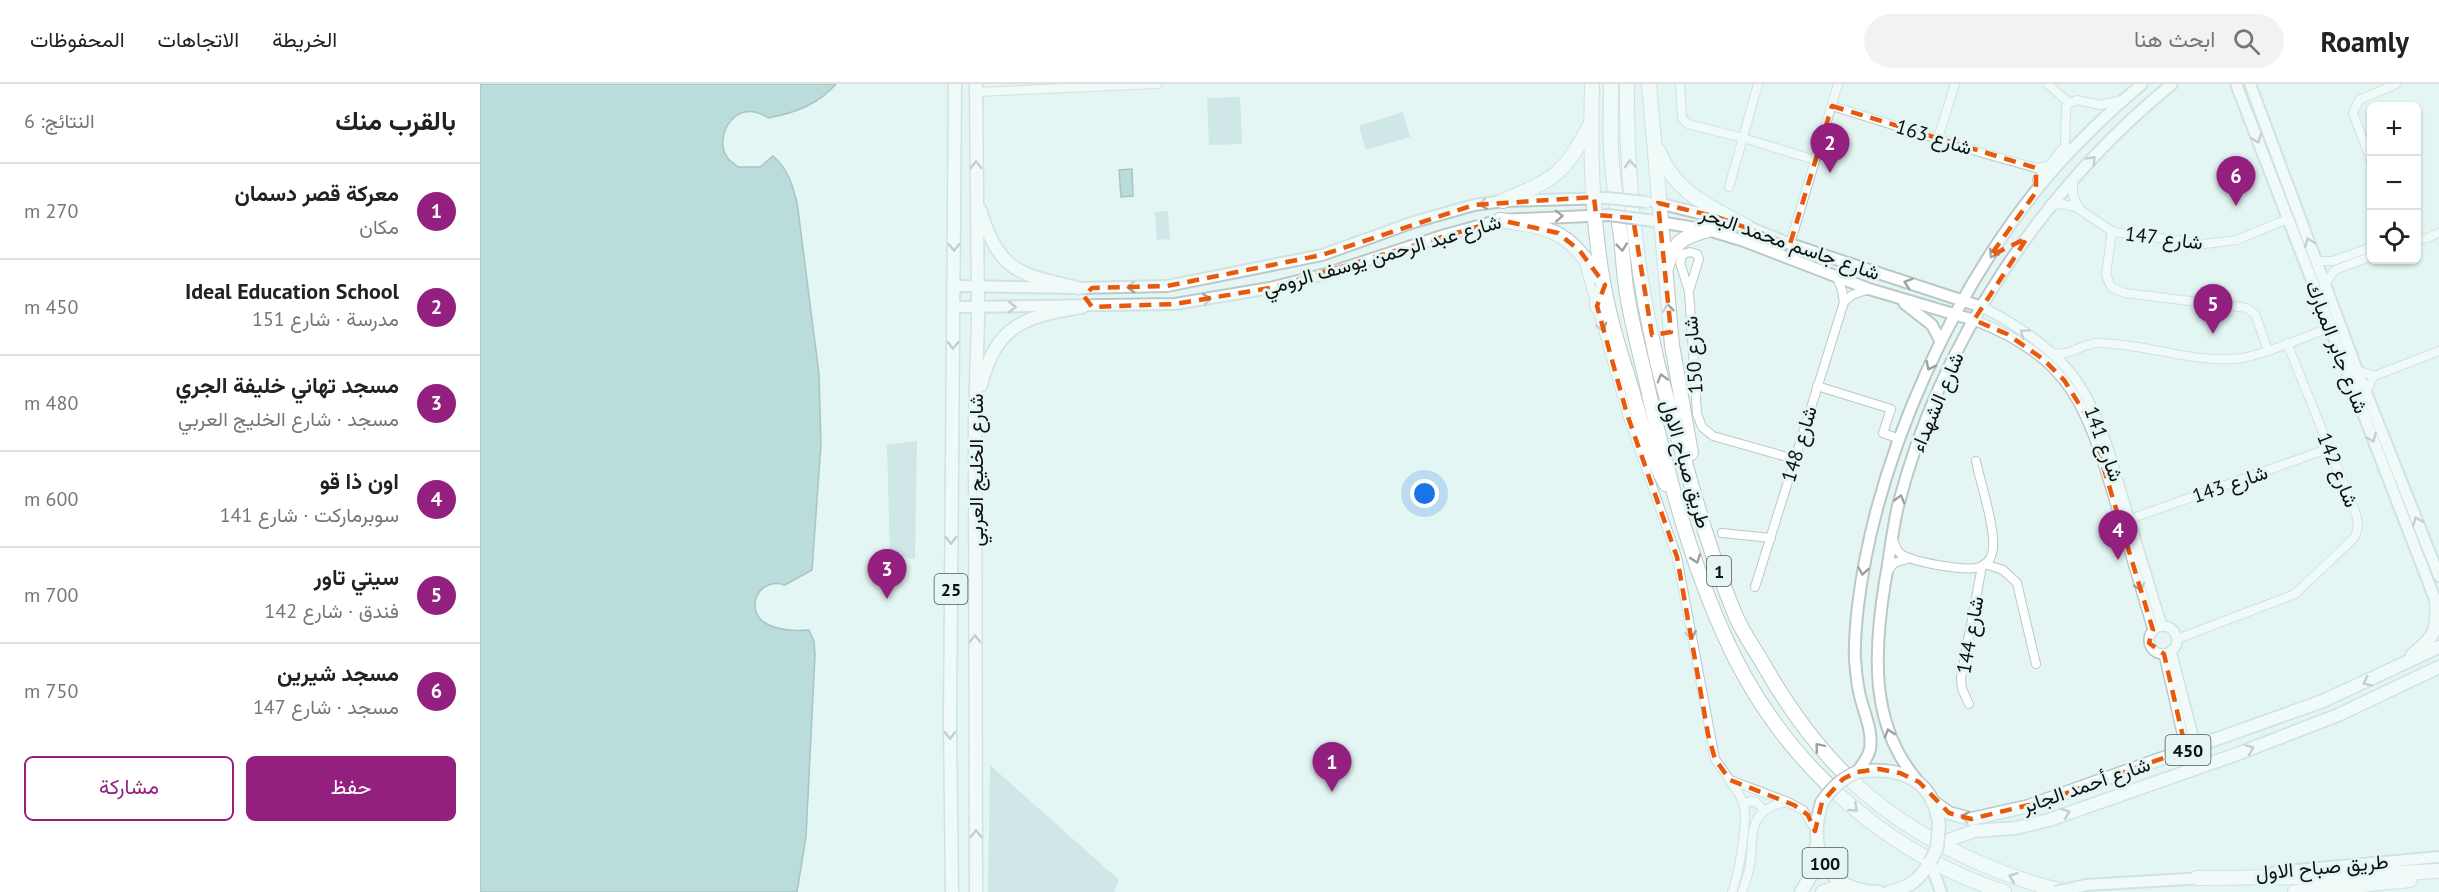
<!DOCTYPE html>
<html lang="ar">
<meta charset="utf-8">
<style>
:root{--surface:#fff;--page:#f2f2f2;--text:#222;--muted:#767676;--line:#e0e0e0;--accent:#93207f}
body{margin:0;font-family:"PT Sans",Vazirmatn,sans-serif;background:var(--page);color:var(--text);direction:rtl}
.controls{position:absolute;right:18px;top:18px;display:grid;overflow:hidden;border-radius:9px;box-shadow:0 2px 4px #0004}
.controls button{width:54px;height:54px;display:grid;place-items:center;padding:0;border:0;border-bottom:2px solid var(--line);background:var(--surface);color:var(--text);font:30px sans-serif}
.you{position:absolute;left:945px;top:410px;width:21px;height:21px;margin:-15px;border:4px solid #fff;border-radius:50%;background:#1a73e8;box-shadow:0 0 0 9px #1a73e833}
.badge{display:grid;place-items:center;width:39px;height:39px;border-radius:50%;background:var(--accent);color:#fff;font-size:20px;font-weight:700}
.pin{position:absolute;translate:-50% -50px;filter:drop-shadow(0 2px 3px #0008)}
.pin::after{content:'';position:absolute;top:32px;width:21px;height:18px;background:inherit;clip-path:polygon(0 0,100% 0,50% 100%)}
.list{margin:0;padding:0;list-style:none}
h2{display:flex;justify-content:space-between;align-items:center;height:78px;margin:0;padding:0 24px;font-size:26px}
h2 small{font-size:20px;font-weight:400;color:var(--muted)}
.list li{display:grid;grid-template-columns:39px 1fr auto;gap:18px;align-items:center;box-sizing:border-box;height:96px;padding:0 24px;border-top:2px solid var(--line)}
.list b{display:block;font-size:22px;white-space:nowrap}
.list p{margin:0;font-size:20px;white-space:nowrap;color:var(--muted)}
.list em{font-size:20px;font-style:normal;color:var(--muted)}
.actions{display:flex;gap:12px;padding:18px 24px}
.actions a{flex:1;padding:14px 0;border:2px solid var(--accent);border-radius:9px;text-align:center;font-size:21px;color:var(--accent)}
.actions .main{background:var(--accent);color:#fff}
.icon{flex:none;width:33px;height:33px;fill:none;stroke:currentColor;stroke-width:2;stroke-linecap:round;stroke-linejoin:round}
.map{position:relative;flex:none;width:1959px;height:808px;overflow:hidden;direction:ltr}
header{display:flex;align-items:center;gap:36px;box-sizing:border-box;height:84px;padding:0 30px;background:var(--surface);border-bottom:2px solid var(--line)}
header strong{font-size:28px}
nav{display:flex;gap:33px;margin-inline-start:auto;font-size:21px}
.search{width:420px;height:54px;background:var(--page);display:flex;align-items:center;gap:15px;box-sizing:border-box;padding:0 21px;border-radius:33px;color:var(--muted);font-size:22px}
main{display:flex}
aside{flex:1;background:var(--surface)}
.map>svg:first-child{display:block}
</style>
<header>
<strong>Roamly</strong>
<div class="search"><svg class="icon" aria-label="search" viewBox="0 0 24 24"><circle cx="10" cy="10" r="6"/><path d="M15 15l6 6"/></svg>ابحث هنا</div>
<nav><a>الخريطة</a><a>الاتجاهات</a><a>المحفوظات</a></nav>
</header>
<main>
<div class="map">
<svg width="1959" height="808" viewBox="0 0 1959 808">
<rect width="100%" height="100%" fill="#e4f5f4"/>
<g fill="#b5d5d5">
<path d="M760 13 762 60 729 61 727 14Z"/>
<path d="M923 28 930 53 886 66 879 42Z"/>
<path d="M688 127 690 155 677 156 675 128Z"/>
<path d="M437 357 435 475 410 471 407 361Z"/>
<path d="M510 681 639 796 634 808H508Z"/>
</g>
<g fill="#87bcbb" stroke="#628988" stroke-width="1.5">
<path d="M0 0H356C338 21 314 29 288 34 256 12 233 52 247 73 249 77 255 80 258 83H280L293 72C308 85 312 100 317 118L339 290 341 360 332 486 305 501C278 492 263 527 287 540 298 546 316 547 329 546L334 557 335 571 326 753 317 808H0Z"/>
<path d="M652 85 653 112 641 113 639 86Z"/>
</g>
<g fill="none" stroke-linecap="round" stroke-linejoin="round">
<defs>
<g id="minor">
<path d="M1200 0 1202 34 1208 40 1263 54 1335 76"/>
<path d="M1568 0 1589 19"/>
<path d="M496 8 677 0"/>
<path d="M1589 19 1597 16 1620 21 1642 16"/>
<path d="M1352 22 1506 70 1556 84 1569 82"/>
<path d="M1458 54 1475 0"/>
<path d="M1892 79 1873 29 1879 16 1916 0"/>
<path d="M1557 96 1585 62 1586 23 1589 19"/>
<path d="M1593 97V112L1599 124"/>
<path d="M1249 103 1278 0"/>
<path d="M1573 121 1582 120 1596 123 1633 148 1725 160 1757 156 1807 135"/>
<path d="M1632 147 1626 191 1631 203 1645 209 1767 224 1775 230 1788 266"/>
<path d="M1936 156 1947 154 1959 149"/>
<path d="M1310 160 1358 0"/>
<path d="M1836 177H1853L1892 163"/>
<path d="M1104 179 1147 330 1197 473 1235 675 1250 696 1308 718 1323 726 1335 745"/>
<path d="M1845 199 1855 186 1892 172"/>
<path d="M1209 207 1219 175 1217 170 1210 168 1203 170 1200 179 1209 207 1217 330 1222 343 1233 352 1314 375"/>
<path d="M1364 218 1372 211 1389 205"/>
<path d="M1571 268C1590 274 1601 259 1619 259 1664 259 1718 281 1762 274 1787 270 1824 253 1849 244"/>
<path d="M1877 286 1894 292 1886 308"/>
<path d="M1894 292 1959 267"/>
<path d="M1337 302 1411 325 1403 349 1420 355"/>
<path d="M1650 435 1850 364"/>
<path d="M1242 449 1291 454"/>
<path d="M1413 455C1415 461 1416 467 1422 471 1435 478 1486 488 1500 483 1506 480 1511 476 1512 469 1518 451 1500 398 1496 377"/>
<path d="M1505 480 1523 486 1537 499 1556 580"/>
<path d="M1408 487 1414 479 1430 474"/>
<path d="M1275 503 1364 218 1362 206 1357 193"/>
<path d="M1697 555 1815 510 1875 453 1878 442 1876 430 1807 259"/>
<path d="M1489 620 1482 605 1481 594 1502 482"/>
<path d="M1250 697C1256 705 1262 713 1264 723 1268 737 1258 794 1252 808"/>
<path d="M1264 721 1270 717 1276 718 1284 726"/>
<path d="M1262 808C1265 799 1269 790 1270 780 1274 749 1267 725 1307 718"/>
</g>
<g id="tertiary">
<path d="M1502 223C1533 239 1567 260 1590 288 1619 325 1630 371 1643 414 1656 457 1669 499 1682 542"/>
<path d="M1494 236C1591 274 1606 321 1634 414 1647 458 1660 502 1673 546"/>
<circle cx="1683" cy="556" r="14"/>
<path d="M1691 567 1716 663"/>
<path d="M1684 570 1703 653 1702 662 1697 669"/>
</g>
<g id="secondary">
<path d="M1756 0 1958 523"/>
<path d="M1770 0 1877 286 1959 492"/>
<path d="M1174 118 1243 135"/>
<path d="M1167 136 1228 146 1264 157 1389 205 1494 236"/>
<path d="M1261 140 1310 160 1502 223"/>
<path d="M474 202 598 204 687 202 842 171 934 138 994 121 1023 117 1127 114"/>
<path d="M1424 219 1452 241 1461 258"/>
<path d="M474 223 695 220 790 204 846 190 965 151 1020 136 1129 131"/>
<path d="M1377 688C1382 681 1388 674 1390 665 1393 647 1384 629 1380 612 1377 600 1376 588 1375 576 1374 558 1376 540 1378 522 1396 372 1475 199 1574 85 1601 55 1631 26 1662 0"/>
<path d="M1437 696C1389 640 1394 566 1405 498 1410 472 1412 447 1418 422 1460 258 1562 106 1692 0"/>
<path d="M1450 778 1461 808"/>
<path d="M1795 788 1959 773"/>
<path d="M1606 801 1723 794"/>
</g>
<g id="primary">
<path d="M500 126C520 189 539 190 598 204"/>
<path d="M501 301C516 241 545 232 602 223"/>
<path d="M1932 571C1955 553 1958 546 1956 516"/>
<path d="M1377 688C1418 682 1453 693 1459 740"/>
<path d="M1452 717 1469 729 1491 735 1549 722 1843 617 1959 563"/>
<path d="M1342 718C1327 764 1345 807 1399 808"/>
<path d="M1469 756 1494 747 1536 744 1569 736 1760 669 1858 631 1959 583"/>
<path d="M472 808 470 639 475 0"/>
<path d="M496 808 495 332 498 234 496 0"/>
<path d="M1321 808 1332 790 1336 762"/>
<path d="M1342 808 1353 804 1372 803"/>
<path d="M1409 808C1429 804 1440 795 1450 778"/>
</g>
<g id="motorway">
<path d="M1112 0C1110 76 1112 157 1130 231 1136 256 1144 281 1152 306 1161 338 1169 370 1186 400"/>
<path d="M1131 0C1131 22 1130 45 1131 67 1133 96 1137 125 1141 153 1143 174 1144 195 1148 216 1154 250 1164 284 1171 319 1192 408 1220 511 1264 591 1320 692 1414 772 1524 808"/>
<path d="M1147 0C1146 90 1155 180 1175 268 1181 299 1192 329 1200 360 1216 419 1233 478 1257 535 1265 552 1276 567 1285 583 1339 677 1401 737 1502 780 1530 792 1557 802 1588 808"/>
<path d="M1169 0 1192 261 1211 369"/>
<path d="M1179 68C1195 109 1231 123 1267 143"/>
<path d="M1023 117C1074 95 1083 92 1110 41"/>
<path d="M1020 136C1080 145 1086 148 1122 197"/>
<path d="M1186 184C1194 158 1202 153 1228 146"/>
<path d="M1117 222 1118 211 1124 204"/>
<path d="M1717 794 1835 793 1959 787"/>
<path d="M1815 808 1930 796"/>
</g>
</defs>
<use href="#minor" stroke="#b9c9c9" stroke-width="10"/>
<use href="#tertiary" stroke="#b9c9c9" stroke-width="12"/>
<use href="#secondary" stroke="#b9c9c9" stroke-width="14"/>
<use href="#primary" stroke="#b9c9c9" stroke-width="15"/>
<use href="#motorway" stroke="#b9c9c9" stroke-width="16"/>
<use href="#minor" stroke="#fff" stroke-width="8"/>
<use href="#tertiary" stroke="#fff" stroke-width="9"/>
<use href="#secondary" stroke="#fff" stroke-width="10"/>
<use href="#primary" stroke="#fff" stroke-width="12"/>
<use href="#motorway" stroke="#fff" stroke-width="14"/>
<defs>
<g id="secondary-bridge">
<path d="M1127 114 1167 118"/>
<path d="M1129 131 1167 136"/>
<path d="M1575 808 1606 801"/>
</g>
<g id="primary-bridge">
<path d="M1342 718C1352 704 1361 695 1377 688"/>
<path d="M1450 778 1457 764 1459 740"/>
</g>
</defs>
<use href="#secondary-bridge" stroke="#b9c9c9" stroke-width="14" stroke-linecap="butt"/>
<use href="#primary-bridge" stroke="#b9c9c9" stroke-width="15" stroke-linecap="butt"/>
<use href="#secondary-bridge" stroke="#fff" stroke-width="10"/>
<use href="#primary-bridge" stroke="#fff" stroke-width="12"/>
</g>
<defs><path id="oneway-chevron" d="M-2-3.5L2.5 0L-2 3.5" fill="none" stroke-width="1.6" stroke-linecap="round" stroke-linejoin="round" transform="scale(1.5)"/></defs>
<g stroke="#9ea0a0">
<use href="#oneway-chevron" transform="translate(1777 55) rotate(69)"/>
<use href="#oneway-chevron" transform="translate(1612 76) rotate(-46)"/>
<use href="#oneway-chevron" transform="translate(1150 80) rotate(-94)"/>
<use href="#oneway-chevron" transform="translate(496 81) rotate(-90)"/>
<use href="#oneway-chevron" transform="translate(1003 120) rotate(171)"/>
<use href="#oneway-chevron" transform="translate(1079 132) rotate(-2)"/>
<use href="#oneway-chevron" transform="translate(1829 158) rotate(-111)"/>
<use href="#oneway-chevron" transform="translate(474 163) rotate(90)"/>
<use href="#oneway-chevron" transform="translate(1142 163) rotate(84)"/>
<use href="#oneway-chevron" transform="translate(1513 170) rotate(123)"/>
<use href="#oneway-chevron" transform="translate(1428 199) rotate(-162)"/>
<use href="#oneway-chevron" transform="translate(651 203) rotate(179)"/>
<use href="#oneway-chevron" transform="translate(727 215) rotate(-9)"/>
<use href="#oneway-chevron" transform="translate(532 223)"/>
<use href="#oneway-chevron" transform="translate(1188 224) rotate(-96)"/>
<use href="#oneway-chevron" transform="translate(1122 243) rotate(74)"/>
<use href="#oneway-chevron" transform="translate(1544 249) rotate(-145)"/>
<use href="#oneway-chevron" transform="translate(473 261) rotate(91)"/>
<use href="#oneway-chevron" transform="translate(1450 282) rotate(116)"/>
<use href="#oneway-chevron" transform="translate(1182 294) rotate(-106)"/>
<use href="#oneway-chevron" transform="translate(1892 354) rotate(68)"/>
<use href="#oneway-chevron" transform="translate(1420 415) rotate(-75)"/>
<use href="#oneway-chevron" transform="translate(1937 437) rotate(-112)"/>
<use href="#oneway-chevron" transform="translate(471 456) rotate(90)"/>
<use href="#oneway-chevron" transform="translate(1216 475) rotate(71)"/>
<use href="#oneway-chevron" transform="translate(1383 487) rotate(99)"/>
<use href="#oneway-chevron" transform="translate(1660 503) rotate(74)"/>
<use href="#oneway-chevron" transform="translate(1211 551) rotate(80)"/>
<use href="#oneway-chevron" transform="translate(495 555) rotate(-90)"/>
<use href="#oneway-chevron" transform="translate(1887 598) rotate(154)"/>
<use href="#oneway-chevron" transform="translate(1409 649) rotate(-108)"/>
<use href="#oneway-chevron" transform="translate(470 651) rotate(89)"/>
<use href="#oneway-chevron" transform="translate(1339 663) rotate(-130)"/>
<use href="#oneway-chevron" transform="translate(1770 665) rotate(-21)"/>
<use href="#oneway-chevron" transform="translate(1374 724) rotate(41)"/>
<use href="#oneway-chevron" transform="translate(1586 729) rotate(-20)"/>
<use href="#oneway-chevron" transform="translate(1485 733) rotate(-171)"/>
<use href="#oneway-chevron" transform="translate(496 750) rotate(-90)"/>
<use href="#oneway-chevron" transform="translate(1533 793) rotate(-159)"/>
</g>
<path d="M0 0H1959V808H0ZM1352 22 1556 84V108L1510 172 1547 154 1494 236 1527 250 1563 275 1584 296 1609 336 1673 546 1669 559 1684 570 1703 653 1697 669 1565 717 1491 735 1469 729 1439 698 1420 689 1399 685 1377 688 1363 695 1342 718 1335 747 1328 731 1314 721 1250 696 1235 675 1228 650 1197 473 1147 330 1117 222 1125 201 1100 167 1078 149 1020 136 790 204 695 220 612 223 604 212 612 204 687 202 842 171 994 121 1114 113 1116 131 1153 134 1172 251 1191 248 1178 119 1237 133 1310 160Z" fill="#e4f5f4" fill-opacity=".55" fill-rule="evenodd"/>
<path fill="none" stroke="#e8590c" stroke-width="4.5" stroke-dasharray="12 8" stroke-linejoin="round" d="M1352 22 1556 84V108L1510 172 1547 154 1494 236 1527 250 1563 275 1584 296 1609 336 1673 546 1669 559 1684 570 1703 653 1697 669 1565 717 1491 735 1469 729 1439 698 1420 689 1399 685 1377 688 1363 695 1342 718 1335 747 1328 731 1314 721 1250 696 1235 675 1228 650 1197 473 1147 330 1117 222 1125 201 1100 167 1078 149 1020 136 790 204 695 220 612 223 604 212 612 204 687 202 842 171 994 121 1114 113 1116 131 1153 134 1172 251 1191 248 1178 119 1237 133 1310 160Z"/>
<g text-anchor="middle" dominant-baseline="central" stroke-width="6" stroke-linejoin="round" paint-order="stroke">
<g fill="#e4f5f4" stroke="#4d5555" stroke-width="1.5">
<rect x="1227" y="472" width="24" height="30" rx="4.5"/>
<rect x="454.5" y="490" width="33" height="30" rx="4.5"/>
<rect x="1685.5" y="651" width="45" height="30" rx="4.5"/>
<rect x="1322.5" y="764" width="45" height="30" rx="4.5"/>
</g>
<g font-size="18" font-weight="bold" fill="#0c1111">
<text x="1239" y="487">1</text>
<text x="471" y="505">25</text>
<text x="1708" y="666">450</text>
<text x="1345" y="779">100</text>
</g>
<g font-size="20" fill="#0c1111" stroke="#e4f5f4">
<text transform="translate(1454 53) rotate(17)">شارع 163</text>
<text transform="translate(1684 154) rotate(7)">شارع 147</text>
<text transform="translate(1310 159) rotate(19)">شارع جاسم محمد البحر</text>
<text transform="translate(902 171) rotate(-16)">شارع عبد الرحمن يوسف الرومي</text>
<text transform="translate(1857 263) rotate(69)">شارع جابر المبارك</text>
<text transform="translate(1213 271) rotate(-94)">شارع 150</text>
<text transform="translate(1457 318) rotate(-67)">شارع الشهداء</text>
<text transform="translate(1319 360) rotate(-73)">شارع 148</text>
<text transform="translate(1624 360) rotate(70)">شارع 141</text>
<text transform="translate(1206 380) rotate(74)">طريق صباح الاول</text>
<text transform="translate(496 386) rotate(-90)">شارع الخليج العربي</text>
<text transform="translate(1858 386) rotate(68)">شارع 142</text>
<text transform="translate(1750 400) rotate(-19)">شارع 143</text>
<text transform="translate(1490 551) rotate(-80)">شارع 144</text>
<text transform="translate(1606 701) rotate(-19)">شارع أحمد الجابر</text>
<text transform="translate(1842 783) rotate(-5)">طريق صباح الاول</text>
</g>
</g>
</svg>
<div class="controls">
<button>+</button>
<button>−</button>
<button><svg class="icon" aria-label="locate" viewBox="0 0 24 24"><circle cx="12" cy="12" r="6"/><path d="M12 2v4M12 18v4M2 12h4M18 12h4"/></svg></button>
</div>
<div class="you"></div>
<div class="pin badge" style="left:852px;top:708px">1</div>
<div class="pin badge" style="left:1350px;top:89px">2</div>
<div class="pin badge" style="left:407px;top:515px">3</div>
<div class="pin badge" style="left:1638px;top:476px">4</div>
<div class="pin badge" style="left:1733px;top:250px">5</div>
<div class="pin badge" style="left:1756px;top:122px">6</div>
</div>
<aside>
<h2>بالقرب منك<small>النتائج: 6</small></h2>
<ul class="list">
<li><span class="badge">1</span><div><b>معركة قصر دسمان</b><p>مكان</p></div><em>270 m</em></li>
<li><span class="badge">2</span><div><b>Ideal Education School</b><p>مدرسة · شارع 151</p></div><em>450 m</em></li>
<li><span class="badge">3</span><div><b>مسجد تهاني خليفة الجري</b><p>مسجد · شارع الخليج العربي</p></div><em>480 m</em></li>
<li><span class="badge">4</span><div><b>اون ذا قو</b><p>سوبرماركت · شارع 141</p></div><em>600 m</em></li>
<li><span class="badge">5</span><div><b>سيتي تاور</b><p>فندق · شارع 142</p></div><em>700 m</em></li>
<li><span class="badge">6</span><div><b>مسجد شيرين</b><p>مسجد · شارع 147</p></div><em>750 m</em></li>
</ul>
<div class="actions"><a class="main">حفظ</a><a>مشاركة</a></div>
</aside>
</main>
